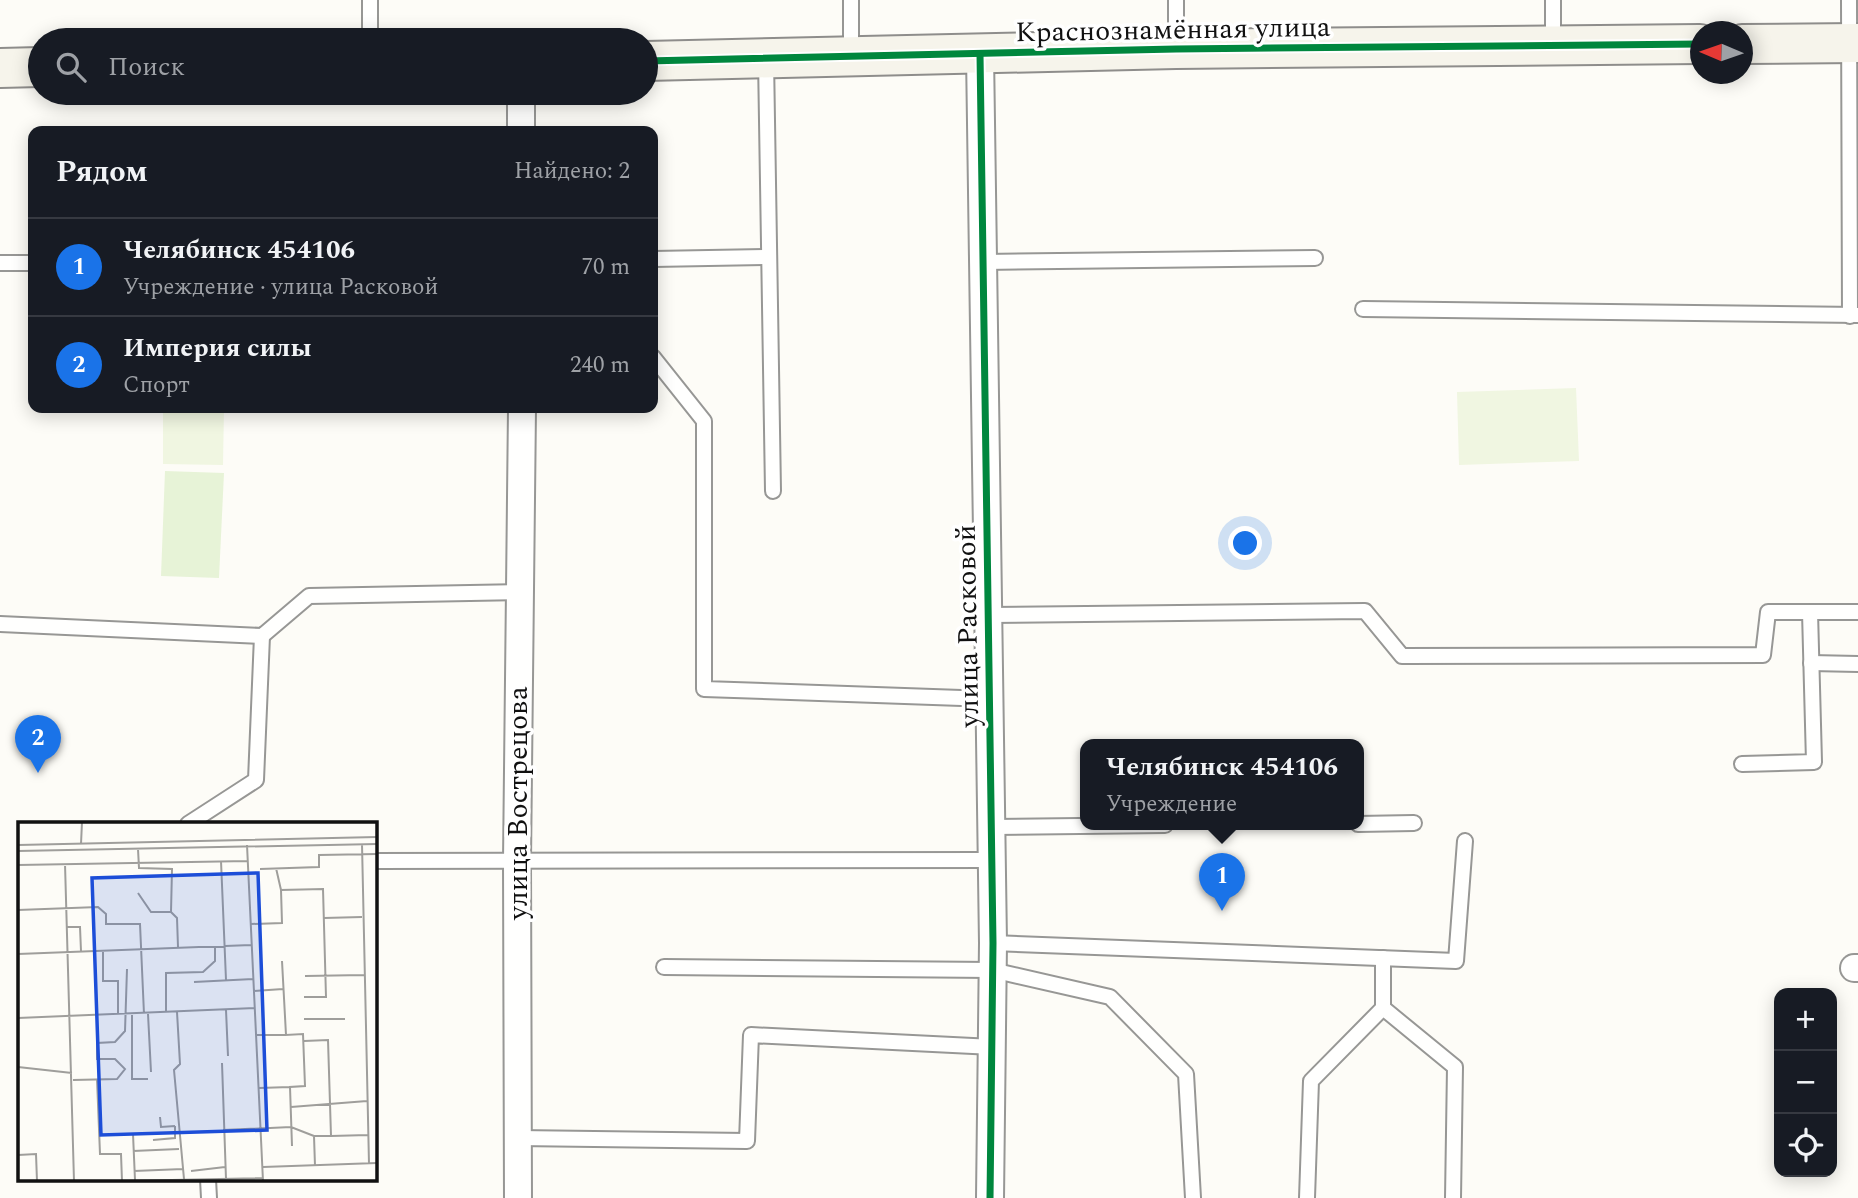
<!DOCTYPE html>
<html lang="ru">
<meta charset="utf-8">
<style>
:root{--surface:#171b24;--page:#242831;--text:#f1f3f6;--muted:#9ea1a6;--line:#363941;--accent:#1a73e8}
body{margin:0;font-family:Spectral,serif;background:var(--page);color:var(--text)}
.controls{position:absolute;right:21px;bottom:21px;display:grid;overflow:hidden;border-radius:14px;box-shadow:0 4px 18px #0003}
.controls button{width:63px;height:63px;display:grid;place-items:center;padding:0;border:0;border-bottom:2px solid var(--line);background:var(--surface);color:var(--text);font:35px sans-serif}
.compass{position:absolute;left:1690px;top:21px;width:63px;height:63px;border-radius:50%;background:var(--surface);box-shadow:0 4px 18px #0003;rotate:272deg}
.you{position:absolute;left:1246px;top:544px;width:24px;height:24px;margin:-18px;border:5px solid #fff;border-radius:50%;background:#1a73e8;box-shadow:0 0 0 10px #1a73e833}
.badge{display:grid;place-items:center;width:46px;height:46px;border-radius:50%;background:var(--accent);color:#fff;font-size:23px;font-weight:700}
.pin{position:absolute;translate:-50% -58px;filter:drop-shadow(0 2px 4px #0008)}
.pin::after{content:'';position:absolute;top:37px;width:24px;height:21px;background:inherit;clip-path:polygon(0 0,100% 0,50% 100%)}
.popup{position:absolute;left:1080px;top:739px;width:284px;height:91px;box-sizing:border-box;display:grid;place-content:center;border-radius:14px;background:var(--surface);filter:drop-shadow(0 2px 5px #0005);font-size:23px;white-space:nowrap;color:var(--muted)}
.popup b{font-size:26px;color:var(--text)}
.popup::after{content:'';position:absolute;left:50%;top:100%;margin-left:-14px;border:14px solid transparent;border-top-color:var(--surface)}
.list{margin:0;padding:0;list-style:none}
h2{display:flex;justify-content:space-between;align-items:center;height:91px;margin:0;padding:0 28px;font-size:30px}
h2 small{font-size:23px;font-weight:400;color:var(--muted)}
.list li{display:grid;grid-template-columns:46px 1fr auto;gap:21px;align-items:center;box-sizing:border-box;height:98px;padding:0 28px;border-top:2px solid var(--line)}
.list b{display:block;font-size:26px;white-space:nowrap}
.list p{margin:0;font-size:23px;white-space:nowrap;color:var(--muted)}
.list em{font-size:23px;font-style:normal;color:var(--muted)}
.icon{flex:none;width:38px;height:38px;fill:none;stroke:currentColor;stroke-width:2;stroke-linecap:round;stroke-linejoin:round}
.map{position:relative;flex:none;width:1858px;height:1198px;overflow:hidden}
.search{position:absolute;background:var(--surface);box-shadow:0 4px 18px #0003;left:28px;top:28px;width:630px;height:77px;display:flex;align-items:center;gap:18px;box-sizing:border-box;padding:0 24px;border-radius:38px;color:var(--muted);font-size:26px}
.panel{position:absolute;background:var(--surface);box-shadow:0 4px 18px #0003;left:28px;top:126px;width:630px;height:287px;border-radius:14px}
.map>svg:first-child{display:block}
</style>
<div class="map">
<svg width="1858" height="1198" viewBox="0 0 1858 1198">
<rect width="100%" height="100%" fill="#fdfcf7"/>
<path fill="#e7f3d7" d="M165 471 224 473 219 578 161 576Z"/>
<g fill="#f0f6e1">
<path d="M1576 388 1579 461 1459 465 1457 392Z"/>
<path d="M163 408H224L223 465 163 464Z"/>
</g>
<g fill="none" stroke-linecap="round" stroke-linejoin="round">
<defs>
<g id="lane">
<path d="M851 0V55"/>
<path d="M1553 0V44"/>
<path d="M1849 0 1850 316"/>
<path d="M370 40V0"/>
<path d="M1176 48V0"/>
<path d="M766 59 773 491"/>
<path d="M653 259 769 257"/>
<path d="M984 262 1315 258"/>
<path d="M0 263H33"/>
<path d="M1363 309 1858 315"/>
<path d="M653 357 704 421V689L990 699"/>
<path d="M989 615 1365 611 1402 656 1763 655 1768 612H1858"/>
<path d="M0 624 262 636 309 596 520 592"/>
<path d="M1811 663 1858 664"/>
<path d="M1742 764 1814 762 1810 612"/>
<path d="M188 824 256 780 262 636"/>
<path d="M1358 824 1414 823"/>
<path d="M992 827 1165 825"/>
<path d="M374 861 992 860"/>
<path d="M993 943 1456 961 1465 841"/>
<path d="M664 967 992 970 1110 997 1186 1074 1193 1198"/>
<path d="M1383 1008V958"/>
<path d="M518 1138 747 1141 751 1035 993 1047"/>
<path d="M208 1179 209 1198"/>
<path d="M1307 1198 1311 1081 1383 1008 1455 1067 1453 1198"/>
</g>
<g id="street">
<path d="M980 54 993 943 990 1198"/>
<path d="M521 93V131"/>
<path d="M1854 968H1858"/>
<path d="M518 1198 517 861 522 408"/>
</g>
<g id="secondary">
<path d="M1742 44 1858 43"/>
<path d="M646 61 1176 49 1700 44"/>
<path d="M0 68 40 67"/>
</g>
</defs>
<use href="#lane" stroke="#979795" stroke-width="18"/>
<use href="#street" stroke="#979795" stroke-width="30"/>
<use href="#secondary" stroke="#8e8d8b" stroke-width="42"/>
<use href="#lane" stroke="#fffffe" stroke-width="14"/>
<use href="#street" stroke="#fffffe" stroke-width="26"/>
<use href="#secondary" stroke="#f6f4eb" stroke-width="38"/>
<defs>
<g id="cycleway">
<path d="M980 54 993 943 990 1198"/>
<path d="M646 61 1176 49 1700 44"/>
</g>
</defs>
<use href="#cycleway" stroke="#fff" stroke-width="11"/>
<use href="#cycleway" stroke="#00873e" stroke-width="7"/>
</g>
<g text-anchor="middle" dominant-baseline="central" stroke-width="7" stroke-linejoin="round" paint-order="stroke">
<g font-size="28" fill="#111" stroke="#fff">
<text transform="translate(1173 30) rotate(-1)">Краснознамённая улица</text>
<text transform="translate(968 626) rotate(-91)">улица Расковой</text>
<text transform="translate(518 803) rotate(-90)">улица Вострецова</text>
</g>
</g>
<g transform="translate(18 822)">
<rect width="359" height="359" fill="#fdfcf7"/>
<path fill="none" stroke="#9f9e9b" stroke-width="2" d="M63 22 64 0M344 22 351 342M0 23 359 15M229 23 245 359M120 27 121 46 154 47 153 90 159 96 160 125M0 29 359 22M203 39 208 158M47 42 56 359M0 43 230 39M258 46 263 68M242 47 301 45V33L359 32M120 71 133 90H153M0 88 80 85 88 92V102H122L126 192M306 96 344 95M233 102 264 101 263 68 305 67 308 175H286M49 105H62L63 129M85 128V159H100V193M0 132 233 123M264 139 268 213 285 212 287 264 272 265 274 324M287 154 346 153M176 160 235 157M236 169 265 167M208 188 210 234M159 190 162 242 156 248 166 357M148 191V151L185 150 197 139V125M130 192 133 250M114 193V257H130M0 196 237 186M286 197H327M239 213H268M286 219 310 218 313 314H296L297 344M204 241 208 357M0 245 54 251M79 257 82 332H103L104 359M55 258 99 257 107 247 97 237H79V221L97 220 107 209 109 147M241 266 272 265M273 285 349 279M142 295 143 305 157 304M205 308 273 305 296 314M115 312 117 358M313 314 350 313M135 318 157 316V304M115 329 161 327M0 333 18 332 19 359M245 345 359 341M116 349 165 347M173 349 207 345M105 359 245 356"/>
<path fill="#1d4ed8" fill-opacity="0.15" stroke="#1d4ed8" stroke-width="3.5" d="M240 51 249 308 83 313 74 56Z"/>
<rect width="359" height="359" fill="none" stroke="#111" stroke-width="3.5"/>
</g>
</svg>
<div class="controls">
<button>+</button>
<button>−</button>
<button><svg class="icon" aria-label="locate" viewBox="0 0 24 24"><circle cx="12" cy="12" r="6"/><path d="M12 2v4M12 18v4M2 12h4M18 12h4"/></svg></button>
</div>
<svg class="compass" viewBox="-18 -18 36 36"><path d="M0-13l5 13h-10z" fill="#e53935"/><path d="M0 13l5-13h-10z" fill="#9ea1a6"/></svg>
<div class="you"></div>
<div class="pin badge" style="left:1222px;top:911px">1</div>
<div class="popup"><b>Челябинск 454106</b>Учреждение</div>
<div class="pin badge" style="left:38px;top:773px">2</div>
<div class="search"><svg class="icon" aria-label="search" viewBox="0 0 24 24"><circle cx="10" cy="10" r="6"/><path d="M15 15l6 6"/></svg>Поиск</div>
<section class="panel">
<h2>Рядом<small>Найдено: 2</small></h2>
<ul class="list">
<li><span class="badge">1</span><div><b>Челябинск 454106</b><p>Учреждение · улица Расковой</p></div><em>70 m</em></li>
<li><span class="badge">2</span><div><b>Империя силы</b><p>Спорт</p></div><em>240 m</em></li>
</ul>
</section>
</div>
